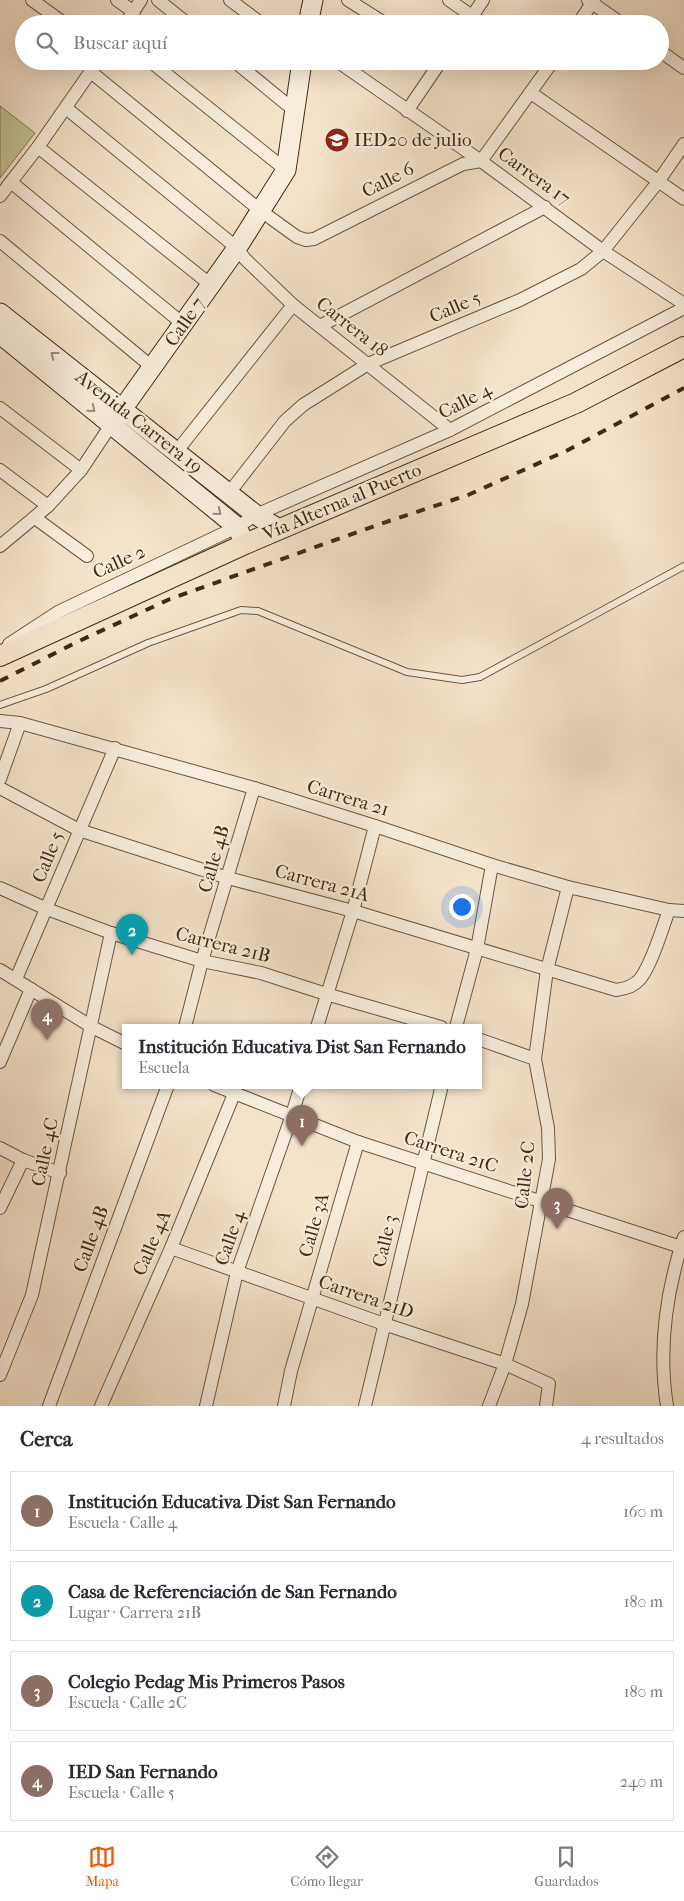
<!DOCTYPE html>
<html lang="es">
<meta charset="utf-8">
<style>
:root{--surface:#fff;--page:#f2f2f3;--text:#2b2b33;--muted:#7c7c81;--line:#e1e1e2;--accent:#ea580c}
body{margin:0;font-family:"IM FELL French Canon",serif;background:var(--page);color:var(--text)}
.you{position:absolute;left:461px;top:906px;width:18px;height:18px;margin:-12px;border:4px solid #fff;border-radius:50%;background:#1a73e8;box-shadow:0 0 0 8px #1a73e833}
.badge{display:grid;place-items:center;width:32px;height:32px;border-radius:50%;background:var(--accent);color:#fff;font-size:16px;font-weight:700}
.pin{position:absolute;translate:-50% -41px;filter:drop-shadow(0 1px 2px #0008)}
.pin::after{content:'';position:absolute;top:26px;width:18px;height:15px;background:inherit;clip-path:polygon(0 0,100% 0,50% 100%)}
.popup{position:absolute;left:122px;top:1024px;width:360px;height:65px;box-sizing:border-box;display:grid;place-content:center;border-radius:0px;background:var(--surface);filter:drop-shadow(0 1px 4px #0005);font-size:16px;white-space:nowrap;color:var(--muted)}
.popup b{font-size:19px;color:var(--text)}
.popup::after{content:'';position:absolute;left:50%;top:100%;margin-left:-10px;border:10px solid transparent;border-top-color:var(--surface)}
.list{margin:0;padding:0;list-style:none}
h2{display:flex;justify-content:space-between;align-items:center;height:65px;margin:0;padding:0 20px;font-size:21px}
h2 small{font-size:16px;font-weight:400;color:var(--muted)}
.list li{display:grid;grid-template-columns:32px 1fr auto;gap:15px;align-items:center;box-sizing:border-box;height:80px;margin:0 10px 10px;padding:0 10px;border:1px solid var(--line);border-radius:0px}
.list b{display:block;font-size:19px;white-space:nowrap}
.list p{margin:0;font-size:16px;white-space:nowrap;color:var(--muted)}
.list em{font-size:16px;font-style:normal;color:var(--muted)}
.icon{flex:none;width:28px;height:28px;fill:none;stroke:currentColor;stroke-width:2;stroke-linecap:round;stroke-linejoin:round}
.map{position:relative;flex:none;width:684px;height:1406px;overflow:hidden}
.search{position:absolute;background:var(--surface);box-shadow:0 5px 20px #0002;left:15px;right:15px;top:15px;height:55px;display:flex;align-items:center;gap:12px;box-sizing:border-box;padding:0 18px;border-radius:28px;color:var(--muted);font-size:19px}
.sheet{height:425px;background:var(--surface)}
nav{display:flex;justify-content:space-around;align-items:center;box-sizing:border-box;height:70px;border-top:1px solid var(--line);background:var(--surface);font-size:14px;color:var(--muted)}
nav a{display:grid;justify-items:center;gap:2px}
nav .on{color:var(--accent)}
.map>svg:first-child{display:block}
</style>
<div class="map">
<svg width="684" height="1406" viewBox="0 0 684 1406">
<rect width="100%" height="100%" fill="#f4e3cb"/>
<filter id="stains"><feTurbulence type="fractalNoise" baseFrequency=".004" numOctaves="4"/><feColorMatrix values="0 0 0 0 .2 0 0 0 0 .09 0 0 0 0 .02 0 0 0 .5 -.17"/></filter>
<radialGradient id="worn" r=".72"><stop offset=".6" stop-color="#630" stop-opacity="0"/><stop offset="1" stop-color="#630" stop-opacity=".3"/></radialGradient>
<path fill="#c1c293" stroke="#807652" d="M0 106 35 133 0 178Z"/>
<g fill="none" stroke-linecap="round" stroke-linejoin="round">
<defs>
<path id="lane" d="M0 705 46 689 148 643 241 610 258 611 407 672 462 680 480 677 684 566"/>
<g id="street">
<path d="M32 0 65 24"/>
<path d="M117 0 134 12"/>
<path d="M158 0 188 24"/>
<path d="M230 0 262 24"/>
<path d="M348 0 386 24"/>
<path d="M449 0 472 16"/>
<path d="M588 0 622 24"/>
<path d="M125 24 141 0"/>
<path d="M467 24 483 0"/>
<path d="M578 24 594 0"/>
<path d="M660 51 684 68"/>
<path d="M150 61 286 170"/>
<path d="M234 61 295 111"/>
<path d="M337 61 481 161 603 251 684 304"/>
<path d="M91 72 261 211 297 237 306 240 314 239 463 164 481 161 553 61"/>
<path d="M531 93 684 199"/>
<path d="M66 108 237 248 245 259 293 305 450 430"/>
<path d="M407 111 441 61"/>
<path d="M38 147 211 285"/>
<path d="M11 182 183 324"/>
<path d="M0 196 38 147 98 61"/>
<path d="M0 241 152 367"/>
<path d="M320 326 545 207"/>
<path d="M0 408 81 470"/>
<path d="M177 451 293 305"/>
<path d="M0 470 48 506"/>
<path d="M229 493 285 421 303 405 368 364 520 300 581 269 603 251 658 182 684 144"/>
<path d="M35 518 87 556"/>
<path d="M0 546 48 506 81 470 111 425"/>
<path d="M9 644 58 612 237 527 256 515 450 430 684 308"/>
<path d="M0 721 20 723 254 788 375 826 492 865 568 887 669 910 684 911"/>
<path d="M0 779 20 723"/>
<path d="M0 788 79 830 228 878 353 911 616 990C625 989 634 986 640 979 652 964 662 929 669 910"/>
<path d="M0 888 47 909 111 933 202 961 261 973 326 994 441 1027"/>
<path d="M0 970 92 1027 126 1044"/>
<path d="M16 979 115 748"/>
<path d="M185 1027 202 961 254 788"/>
<path d="M317 1027 353 911 375 826"/>
<path d="M456 1027 477 949 492 865"/>
<path d="M478 1039 535 1059"/>
<path d="M0 1062 31 989"/>
<path d="M214 1085 358 1142 681 1247"/>
<path d="M0 1148 23 1160 60 1173"/>
<path d="M0 1208 23 1160"/>
<path d="M171 1248 384 1324 505 1364 549 1384 546 1406"/>
<path d="M0 1375 32 1295 111 933"/>
<path d="M49 1406 168 1085"/>
<path d="M101 1406 171 1248 234 1094"/>
<path d="M206 1406 237 1272 292 1115 301 1085"/>
<path d="M284 1406 291 1371 358 1142"/>
<path d="M365 1406 442 1085"/>
<path d="M489 1406 505 1364 522 1304 549 1159 548 1128 535 1059 547 970 568 887"/>
<path d="M667 1406C658 1349 666 1292 684 1237"/>
</g>
<g id="secondary">
<path d="M308 24 313 0"/>
<path d="M0 313 256 515 279 529"/>
<path d="M0 334 237 527 245 544"/>
<path d="M111 425 237 248 286 170 302 61"/>
</g>
<path id="primary" d="M0 656 245 544 576 403 684 347"/>
</defs>
<use href="#lane" stroke="#6d5940" stroke-width="8"/>
<use href="#street" stroke="#6d5940" stroke-width="14"/>
<use href="#secondary" stroke="#402b12" stroke-width="21"/>
<use href="#primary" stroke="#402b12" stroke-width="22"/>
<use href="#lane" stroke="#f8eddd" stroke-width="6"/>
<use href="#street" stroke="#f8eddd" stroke-width="12"/>
<use href="#secondary" stroke="#f8eddd" stroke-width="19"/>
<use href="#primary" stroke="#f4e3cb" stroke-width="20"/>
<path stroke="#402b12" stroke-width="4" stroke-dasharray="9 9" stroke-linecap="butt" d="M0 681 77 642 170 599 380 524 468 495 568 450 684 388"/>
</g>
<defs><path id="oneway-chevron" d="M-2-3.5L2.5 0L-2 3.5" fill="none" stroke-width="1.6" stroke-linecap="round" stroke-linejoin="round" transform="scale(1.25)"/></defs>
<g stroke="#9c8c78">
<use href="#oneway-chevron" transform="translate(54 355) rotate(-142)"/>
<use href="#oneway-chevron" transform="translate(92 409) rotate(39)"/>
<use href="#oneway-chevron" transform="translate(218 512) rotate(39)"/>
</g>
<defs>
<symbol id="school-disc" viewBox="-11 -11 22 22"><circle r="9.5" fill="#8f2418" stroke="#f8eddd"/><path d="M0-5L7-2L0 1L-7-2ZM-4 1L0 2.5L4 1V4Q0 6-4 4Z" fill="#fff"/></symbol>
</defs>
<g fill-rule="evenodd">
<use href="#school-disc" x="323" y="126" width="28" height="28"/>
</g>
<g text-anchor="middle" dominant-baseline="central" stroke-width="4.5" stroke-linejoin="round" paint-order="stroke">
<g font-size="19" fill="#402b12" stroke="#f8eddd" text-anchor="start">
<text x="354" y="140">IED20 de julio</text>
</g>
<g font-size="19" fill="#402b12" stroke="#f8eddd">
<text transform="translate(534 176) rotate(36)">Carrera 17</text>
<text transform="translate(388 180) rotate(-27)">Calle 6</text>
<text transform="translate(455 307) rotate(-23)">Calle 5</text>
<text transform="translate(185 322) rotate(-55)">Calle 7</text>
<text transform="translate(352 327) rotate(38)">Carrera 18</text>
<text transform="translate(465 401) rotate(-27)">Calle 4</text>
<text transform="translate(139 422) rotate(38)">Avenida Carrera 19</text>
<text transform="translate(342 502) rotate(-23)">Vía Alterna al Puerto</text>
<text transform="translate(119 562) rotate(-25)">Calle 2</text>
<text transform="translate(348 798) rotate(17)">Carrera 21</text>
<text transform="translate(48 857) rotate(-68)">Calle 5</text>
<text transform="translate(214 859) rotate(-74)">Calle 4B</text>
<text transform="translate(322 883) rotate(15)">Carrera 21A</text>
<text transform="translate(223 945) rotate(14)">Carrera 21B</text>
<text transform="translate(45 1152) rotate(-78)">Calle 4C</text>
<text transform="translate(451 1152) rotate(18)">Carrera 21C</text>
<text transform="translate(525 1175) rotate(-84)">Calle 2C</text>
<text transform="translate(314 1225) rotate(-74)">Calle 3A</text>
<text transform="translate(230 1238) rotate(-71)">Calle 4</text>
<text transform="translate(91 1239) rotate(-70)">Calle 4B</text>
<text transform="translate(385 1241) rotate(-77)">Calle 3</text>
<text transform="translate(152 1243) rotate(-67)">Calle 4A</text>
<text transform="translate(366 1297) rotate(19)">Carrera 21D</text>
</g>
</g>
<rect width="100%" height="100%" filter="url(#stains)"/>
<rect width="100%" height="100%" fill="url(#worn)"/>
</svg>
<div class="you"></div>
<div class="pin badge" style="left:302px;top:1146px;background:#8d6e63">1</div>
<div class="popup"><b>Institución Educativa Dist San Fernando</b>Escuela</div>
<div class="pin badge" style="left:132px;top:955px;background:#0f9aa8">2</div>
<div class="pin badge" style="left:557px;top:1229px;background:#8d6e63">3</div>
<div class="pin badge" style="left:47px;top:1040px;background:#8d6e63">4</div>
<div class="search"><svg class="icon" aria-label="search" viewBox="0 0 24 24"><circle cx="10" cy="10" r="6"/><path d="M15 15l6 6"/></svg>Buscar aquí</div>
</div>
<section class="sheet">
<h2>Cerca<small>4 resultados</small></h2>
<ul class="list">
<li><span class="badge" style="background:#8d6e63">1</span><div><b>Institución Educativa Dist San Fernando</b><p>Escuela · Calle 4</p></div><em>160 m</em></li>
<li><span class="badge" style="background:#0f9aa8">2</span><div><b>Casa de Referenciación de San Fernando</b><p>Lugar · Carrera 21B</p></div><em>180 m</em></li>
<li><span class="badge" style="background:#8d6e63">3</span><div><b>Colegio Pedag Mis Primeros Pasos</b><p>Escuela · Calle 2C</p></div><em>180 m</em></li>
<li><span class="badge" style="background:#8d6e63">4</span><div><b>IED San Fernando</b><p>Escuela · Calle 5</p></div><em>240 m</em></li>
</ul>
</section>
<nav>
<a class="on"><svg class="icon" aria-label="map" viewBox="0 0 24 24"><path d="M3 6l6-2 6 2 6-2v14l-6 2-6-2-6 2zM9 4v14M15 6v14"/></svg>Mapa</a>
<a><svg class="icon" aria-label="directions" viewBox="0 0 24 24"><path d="M12 3l9 9-9 9-9-9zM9 14v-3h6M13 9l2 2-2 2"/></svg>Cómo llegar</a>
<a><svg class="icon" aria-label="saved" viewBox="0 0 24 24"><path d="M7 4h10v16l-5-4-5 4z"/></svg>Guardados</a>
</nav>
